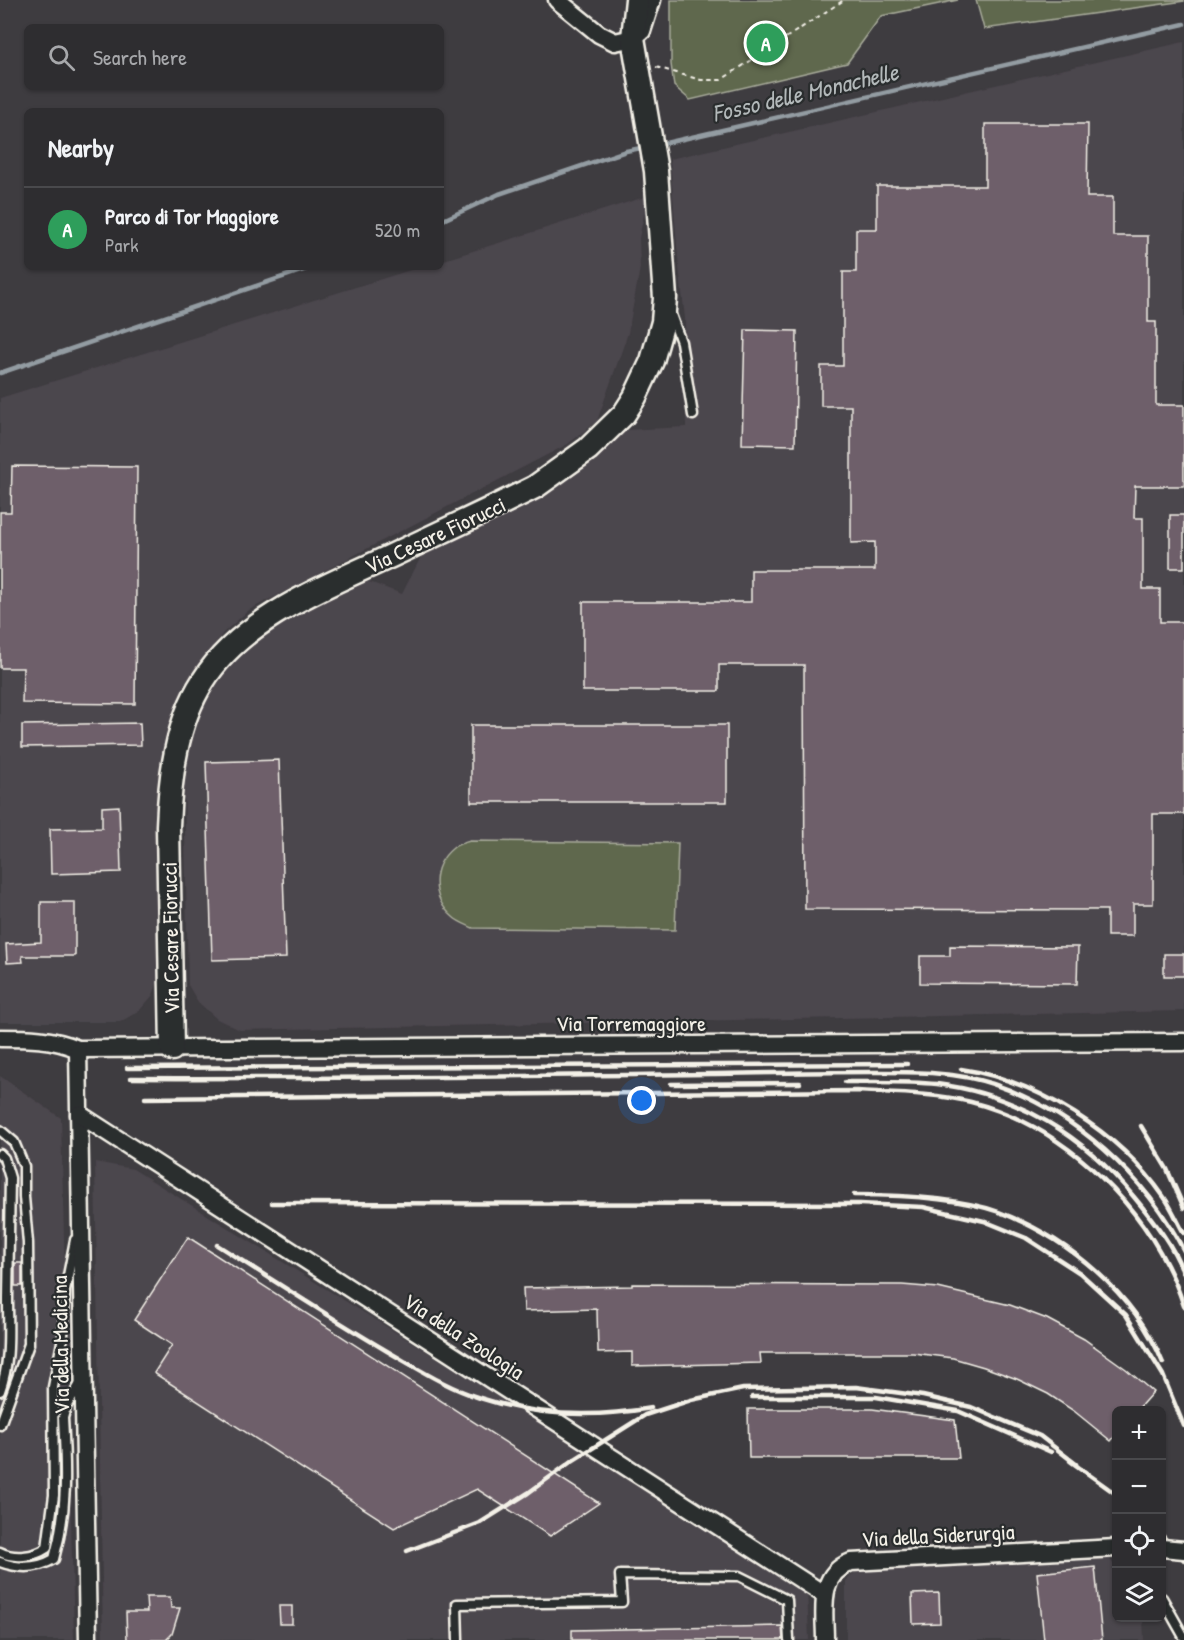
<!DOCTYPE html>
<meta charset="utf-8">
<style>
:root{--surface:#2e2d30;--page:#3a393c;--text:#f1f3f6;--muted:#a7a8ab;--line:#49494c;--accent:#8bbbb9}
body{margin:0;font-family:"Patrick Hand",sans-serif;background:var(--page);color:var(--text)}
.controls{position:absolute;right:18px;bottom:18px;display:grid;overflow:hidden;border-radius:9px;box-shadow:0 2px 4px #0004}
.controls button{width:54px;height:54px;display:grid;place-items:center;padding:0;border:0;border-bottom:2px solid var(--line);background:var(--surface);color:var(--text);font:30px sans-serif}
.you{position:absolute;left:642px;top:1101px;width:21px;height:21px;margin:-15px;border:4px solid #fff;border-radius:50%;background:#1a73e8;box-shadow:0 0 0 9px #1a73e833}
.badge{display:grid;place-items:center;width:39px;height:39px;border-radius:50%;background:var(--accent);color:#fff;font-size:20px;font-weight:700}
.pin{position:absolute;translate:-50% -50%;border:3px solid #fff;box-shadow:0 2px 6px #0006}
.list{margin:0;padding:0;list-style:none}
h2{display:flex;justify-content:space-between;align-items:center;height:78px;margin:0;padding:0 24px;font-size:26px}
h2 small{font-size:20px;font-weight:400;color:var(--muted)}
.list li{display:grid;grid-template-columns:39px 1fr auto;gap:18px;align-items:center;box-sizing:border-box;height:84px;padding:0 24px;border-top:2px solid var(--line)}
.list b{display:block;font-size:22px;white-space:nowrap}
.list p{margin:0;font-size:20px;white-space:nowrap;color:var(--muted)}
.list em{font-size:20px;font-style:normal;color:var(--muted)}
.icon{flex:none;width:33px;height:33px;fill:none;stroke:currentColor;stroke-width:2;stroke-linecap:round;stroke-linejoin:round}
.map{position:relative;flex:none;width:1184px;height:1640px;overflow:hidden}
.search{position:absolute;background:var(--surface);box-shadow:0 2px 4px #0004;left:24px;top:24px;width:420px;height:66px;display:flex;align-items:center;gap:15px;box-sizing:border-box;padding:0 21px;border-radius:9px;color:var(--muted);font-size:22px}
.panel{position:absolute;background:var(--surface);box-shadow:0 2px 4px #0004;left:24px;top:108px;width:420px;height:162px;border-radius:9px}
.map>svg:first-child{display:block}
</style>
<div class="map">
<svg width="1184" height="1640" viewBox="0 0 1184 1640">
<rect width="100%" height="100%" fill="#3e3c40"/>
<filter id="ink" filterUnits="userSpaceOnUse"><feTurbulence type="fractalNoise" baseFrequency=".0167" numOctaves="2"/><feDisplacementMap in="SourceGraphic" scale="12" xChannelSelector="R" yChannelSelector="G"/><feConvolveMatrix kernelMatrix="1 2 1 2 8 2 1 2 1" color-interpolation-filters="sRGB"/></filter>
<g filter="url(#ink)">
<g fill="#4c464d">
<path d="M1184 42V1011L240 1030 217 1019 198 1002 188 985 184 781 192 739 203 705 230 660 261 633 311 602 364 580 402 594 424 551 508 513 573 477 600 455 625 430 686 427 685 318 678 258 670 159Z"/>
<path d="M648 196 639 238 640 268 628 333 597 421 568 444 249 610 223 633 204 658 188 692 166 747 159 793 162 971 153 995 139 1011 120 1022H0V398L420 267H441V261Z"/>
<path d="M0 1076 61 1118 74 1640H0Z"/>
<path d="M95 1162 133 1169 807 1588 809 1640H103Z"/>
<path d="M1107 1555 1116 1568V1618H1143L1144 1640H846V1581L863 1564Z"/>
</g>
<g fill="#5e674e" stroke="#a9ac9b" stroke-width="1.5">
<path d="M671 0H958L881 16 847 63 690 100 674 86 671 64Z"/>
<path d="M976 0H1184V1L984 29Z"/>
<path d="M470 841 678 843 675 930 473 928C467 925 458 922 453 917 431 898 430 867 453 848 457 844 464 843 470 841Z"/>
</g>
<g fill="none" stroke-linecap="round" stroke-linejoin="round">
<g stroke="#939ca2" stroke-width="4.5">
<path d="M657 145 1184 24"/>
<path d="M441 221 499 194 626 151 646 147"/>
<path d="M0 373 312 267"/>
</g>
</g>
<g fill="#6e5f6b" stroke="#f4f1e8" stroke-width="1.5">
<path d="M985 124H1088L1087 197H1113V236H1148V322H1156V405H1184V486H1135L1134 518H1143V589H1160V622H1184V814H1153V904H1133V936H1107V910L805 909 804 665H719V691H583V602H751V570H875V542L851 543V406H821V366H843V272H856V229H877V186H985Z"/>
<path d="M745 330 797 331 795 445 742 444Z"/>
<path d="M12 466 137 467 135 704 22 703 23 668H0V512H11Z"/>
<rect x="1170" y="515" width="14" height="53"/>
<path d="M140 723 141 745 22 747V725Z"/>
<rect x="471" y="725" width="256" height="77"/>
<path d="M279 760 286 958 212 960 206 762Z"/>
<path d="M119 806 121 872 51 874 50 829 102 828V807Z"/>
<path d="M41 902H75V956H22L23 962 7 963 6 944 41 942Z"/>
<path d="M950 946 1078 947 1077 984 920 983V956H950Z"/>
<rect x="1164" y="954" width="20" height="22"/>
<path d="M188 1237 599 1503 550 1536 477 1489 394 1528 154 1373 172 1345 134 1320Z"/>
<rect x="15" y="1263" width="7" height="23"/>
<path d="M632 1284 902 1285 938 1288 1010 1305 1047 1319 1084 1339 1126 1369 1153 1392 1137 1410H1116V1435L1111 1441 1074 1411 1048 1394 1017 1379 984 1367 953 1358 913 1353H760L761 1363 632 1366V1352L598 1353 597 1309 524 1311 523 1288 632 1286Z"/>
<path d="M748 1409H872L955 1420 959 1458H749Z"/>
<path d="M1095 1567 1102 1640H1044L1037 1573Z"/>
<path d="M939 1593 940 1623 913 1624 912 1594Z"/>
<path d="M146 1597H170L171 1608H180L172 1634 166 1640H127L126 1612H147Z"/>
<path d="M279 1606H292V1624H280Z"/>
<path d="M782 1626 783 1640H572V1630Z"/>
</g>
<g fill="none" stroke-linecap="round" stroke-linejoin="round">
<defs>
<g id="lane">
<path d="M670 312 681 342 693 415"/>
<path d="M0 1130 14 1142 24 1166V1197L28 1243 29 1344 0 1425"/>
<path d="M0 1154 4 1158 10 1178C9 1218 9 1258 8 1299 8 1331 11 1360 0 1391"/>
<path d="M0 1552C14 1559 34 1557 47 1548L54 1495 53 1387 63 1337 65 1291 75 1240"/>
<path d="M0 1562C19 1569 37 1569 54 1559 68 1509 66 1468 63 1418L66 1407 81 1382"/>
<path d="M1162 1598 1184 1637"/>
<path d="M458 1640 457 1604 622 1602 620 1575 739 1576 787 1600 789 1640"/>
</g>
<g id="street">
<path d="M557 0 599 34 615 42 633 38 642 31 652 0"/>
<path d="M0 1038C28 1038 52 1038 78 1049L1184 1042"/>
<path d="M78 1049 88 1640"/>
<path d="M79 1114 825 1595"/>
<path d="M825 1640C825 1610 817 1575 851 1562L1116 1548"/>
</g>
<path id="secondary" d="M172 1049 168 826C170 777 176 723 203 681 242 618 327 586 391 556 439 533 487 511 535 487L588 449 624 414 635 397 652 361 663 322 665 298 656 171 633 38 637 0"/>
</defs>
<use href="#lane" stroke="#f4f1e8" stroke-width="13"/>
<use href="#street" stroke="#f4f1e8" stroke-width="21"/>
<use href="#secondary" stroke="#f4f1e8" stroke-width="27"/>
<path stroke="#f4f1e8" stroke-width="2" stroke-dasharray="4.5 4.5" stroke-linecap="butt" d="M656 67 701 80H721L844 0"/>
<use href="#lane" stroke="#2a2d2e" stroke-width="8"/>
<use href="#street" stroke="#2a2d2e" stroke-width="16"/>
<use href="#secondary" stroke="#2a2d2e" stroke-width="22"/>
<g stroke="#f4f1e8" stroke-width="4.5">
<path d="M127 1068 907 1064"/>
<path d="M961 1069C1037 1080 1120 1133 1164 1197 1172 1208 1177 1221 1184 1233"/>
<path d="M131 1078C325 1079 518 1076 712 1074 765 1073 817 1072 870 1072 911 1072 954 1071 993 1084 1073 1111 1146 1176 1184 1251"/>
<path d="M845 1082C875 1082 907 1081 937 1084 1017 1094 1084 1136 1134 1197 1154 1221 1173 1245 1184 1274"/>
<path d="M671 1084 800 1083"/>
<path d="M145 1098 857 1091C895 1093 934 1093 971 1102 1068 1127 1153 1212 1184 1306"/>
<path d="M1141 1126 1167 1169 1184 1208"/>
<path d="M854 1195C896 1195 960 1198 999 1212 1068 1238 1135 1294 1163 1363"/>
<path d="M272 1203 860 1204 923 1207 984 1221 1026 1238 1080 1273 1126 1315 1163 1375 1184 1426"/>
<path d="M217 1245C273 1280 329 1317 387 1351 417 1368 447 1388 480 1398 535 1416 594 1418 651 1408"/>
<path d="M752 1397H876L958 1411 1051 1452"/>
<path d="M1070 1461 1116 1494"/>
<path d="M1162 1535 1184 1560"/>
<path d="M407 1551 480 1523 528 1493 572 1461 645 1415 691 1400 743 1389 856 1387 923 1396 971 1407 1040 1436 1076 1464"/>
</g>
<defs>
<path id="street-bridge" d="M1162 1548 1184 1550"/>
</defs>
<use href="#street-bridge" stroke="#f4f1e8" stroke-width="21" stroke-linecap="butt"/>
<use href="#street-bridge" stroke="#2a2d2e" stroke-width="16"/>
</g>
</g>
<g text-anchor="middle" dominant-baseline="central" stroke-width="4.5" stroke-linejoin="round" paint-order="stroke">
<g font-size="22" fill="#f4f1e8" stroke="#2a2d2e">
<text transform="translate(435 535) rotate(-25)">Via Cesare Fiorucci</text>
<text transform="translate(170 938) rotate(-91)">Via Cesare Fiorucci</text>
<text x="631" y="1023">Via Torremaggiore</text>
<text transform="translate(464 1336) rotate(33)">Via della Zoologia</text>
<text transform="translate(60 1345) rotate(-91)">Via della Medicina</text>
<text transform="translate(938 1535) rotate(-3)">Via della Siderurgia</text>
</g>
<g font-size="24" font-style="italic" fill="#b3b9ba" stroke="#2a2d2e">
<text transform="translate(805 92) rotate(-13)">Fosso delle Monachelle</text>
</g>
</g>
</svg>
<div class="controls">
<button>+</button>
<button>−</button>
<button><svg class="icon" aria-label="locate" viewBox="0 0 24 24"><circle cx="12" cy="12" r="6"/><path d="M12 2v4M12 18v4M2 12h4M18 12h4"/></svg></button>
<button><svg class="icon" aria-label="layers" viewBox="0 0 24 24"><path d="M12 4l9 5-9 5-9-5zM3 14l9 5 9-5"/></svg></button>
</div>
<div class="you"></div>
<div class="pin badge" style="left:766px;top:43px;background:#2e9e5b">A</div>
<div class="search"><svg class="icon" aria-label="search" viewBox="0 0 24 24"><circle cx="10" cy="10" r="6"/><path d="M15 15l6 6"/></svg>Search here</div>
<section class="panel">
<h2>Nearby<small></small></h2>
<ul class="list">
<li><span class="badge" style="background:#2e9e5b">A</span><div><b>Parco di Tor Maggiore</b><p>Park</p></div><em>520 m</em></li>
</ul>
</section>
</div>
